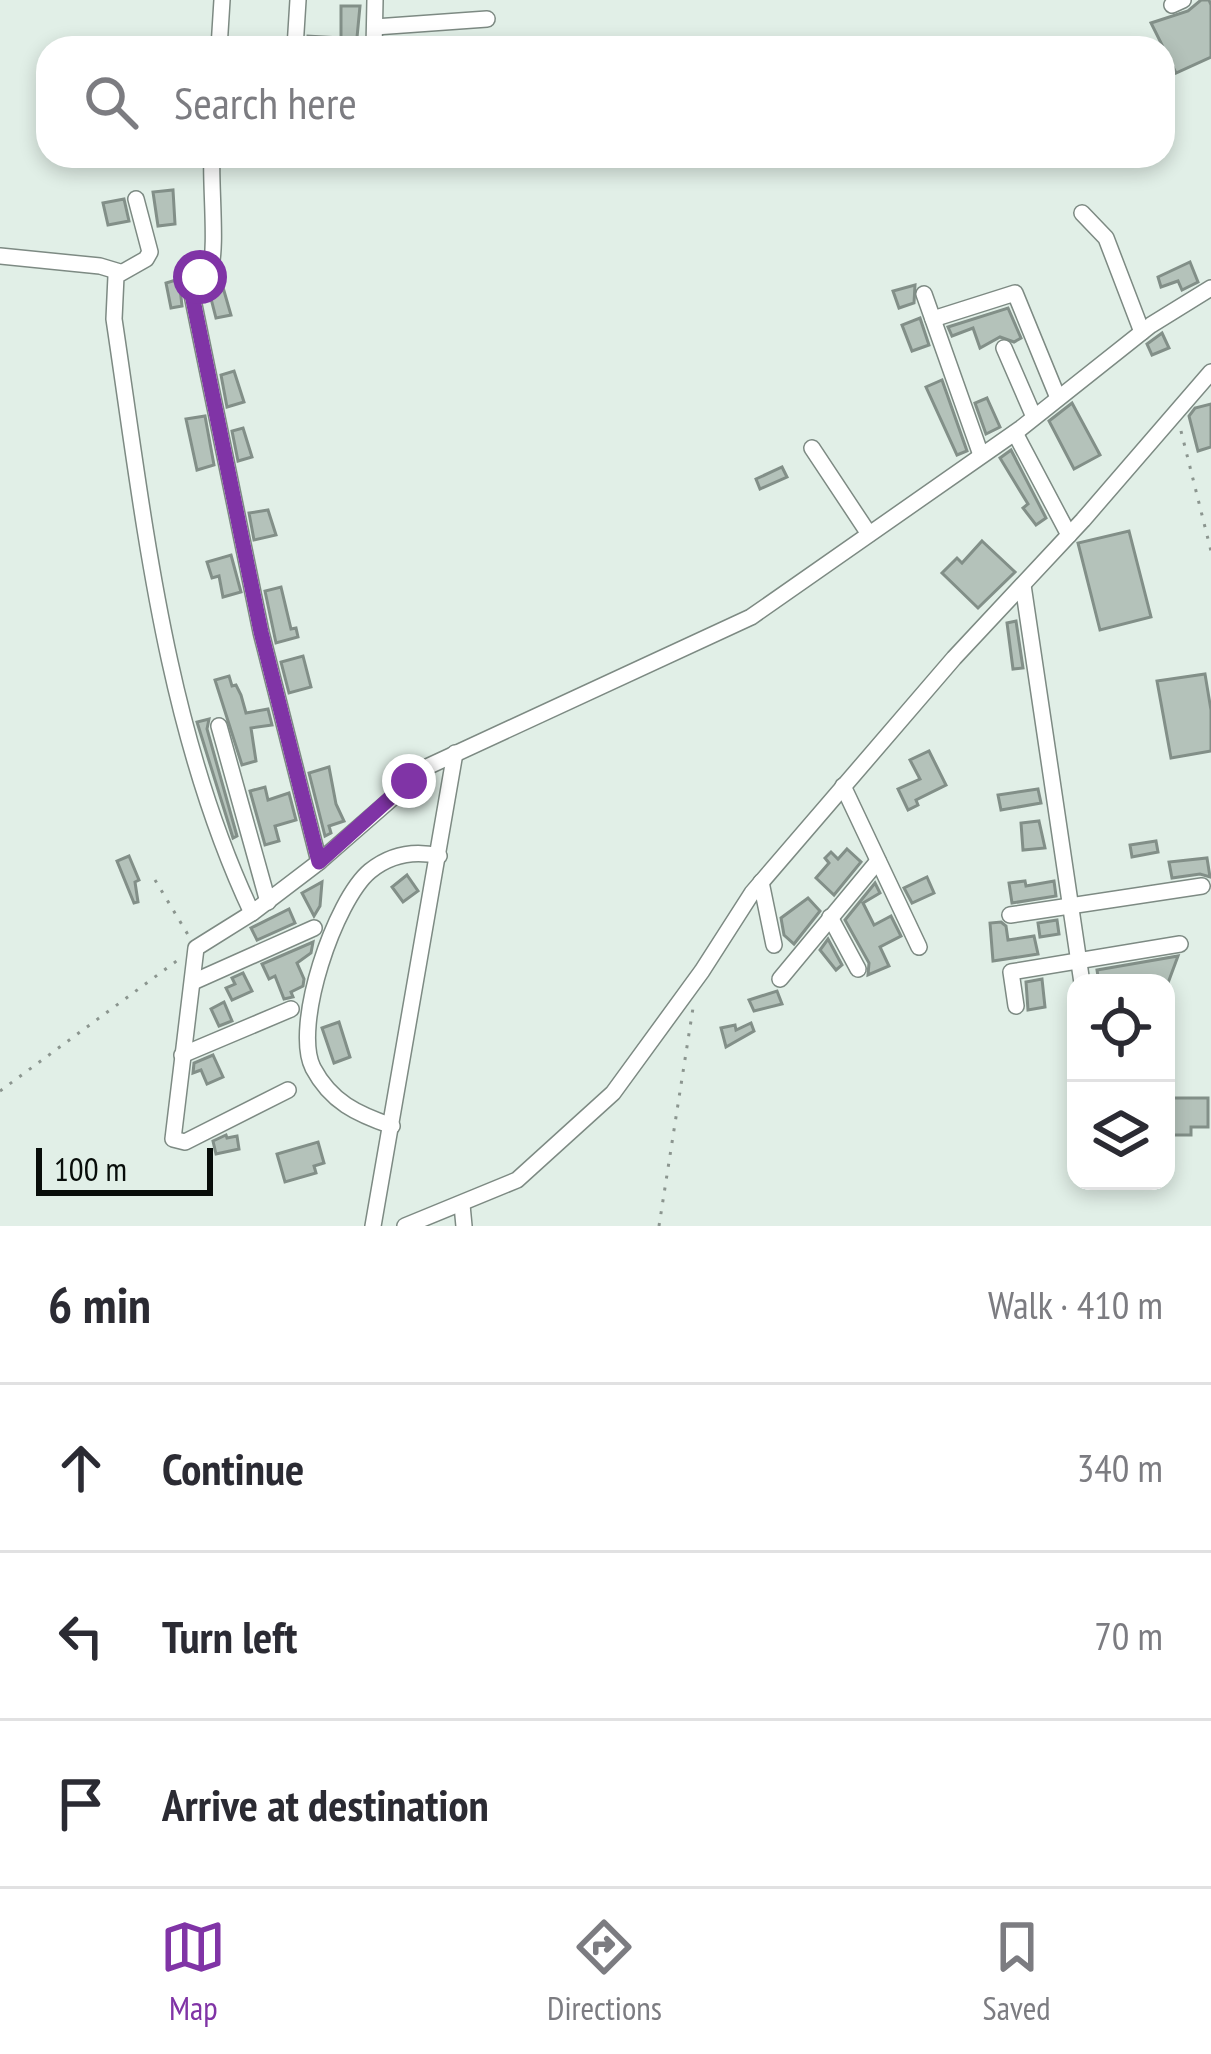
<!DOCTYPE html>
<meta charset="utf-8">
<style>
:root{--surface:#fff;--page:#f7f7f7;--text:#2b2b33;--muted:#7c7c81;--line:#e1e1e2;--accent:#8034a6}
body{margin:0;font-family:"PT Sans Narrow",sans-serif;background:var(--page);color:var(--text)}
.controls{position:absolute;right:36px;bottom:36px;display:grid;overflow:hidden;border-radius:24px;box-shadow:0 6px 18px #0003}
.controls button{width:108px;height:108px;display:grid;place-items:center;padding:0;border:0;border-bottom:3px solid var(--line);background:var(--surface);color:var(--text);font:60px sans-serif}
.scale{position:absolute;left:36px;bottom:30px;width:177px;box-sizing:border-box;padding-left:12px;border:6px solid #080d0a;border-top:0;font-size:33px;line-height:42px;white-space:nowrap;color:#080d0a;-webkit-text-stroke:9px #e1efe7;paint-order:stroke}
.stop{position:absolute;width:36px;height:36px;margin:-27px;border:9px solid #8034a6;border-radius:50%;background:#fff}
.stop.end{background:#8034a6;border-color:#fff;box-shadow:0 3px 12px #0008}
.list{margin:0;padding:0;list-style:none}
h2{display:flex;justify-content:space-between;align-items:center;height:156px;margin:0;padding:0 48px;font-size:51px}
h2 small{font-size:39px;font-weight:400;color:var(--muted)}
.list li{display:grid;grid-template-columns:78px 1fr auto;gap:36px;align-items:center;box-sizing:border-box;height:168px;padding:0 48px;border-top:3px solid var(--line)}
.list b{display:block;font-size:45px;white-space:nowrap}
.list em{font-size:39px;font-style:normal;color:var(--muted)}
.icon{flex:none;width:66px;height:66px;fill:none;stroke:currentColor;stroke-width:2;stroke-linecap:round;stroke-linejoin:round}
.map{position:relative;flex:none;width:1211px;height:1226px;overflow:hidden}
.search{position:absolute;background:var(--surface);box-shadow:0 6px 18px #0003;left:36px;right:36px;top:36px;height:132px;display:flex;align-items:center;gap:30px;box-sizing:border-box;padding:0 42px;border-radius:36px;color:var(--muted);font-size:45px}
.sheet{height:660px;background:var(--surface)}
nav{display:flex;justify-content:space-around;align-items:center;box-sizing:border-box;height:168px;border-top:3px solid var(--line);background:var(--surface);font-size:33px;color:var(--muted)}
nav a{display:grid;justify-items:center;gap:6px}
nav .on{color:var(--accent)}
.map>svg:first-child{display:block}
</style>
<div class="map">
<svg width="1211" height="1226" viewBox="0 0 1211 1226">
<rect width="100%" height="100%" fill="#e1efe7"/>
<g fill="#b4c2ba" stroke="#828f88" stroke-width="3">
<path d="M1201 0H1209L1211 5V57L1176 73 1151 23 1188 11Z"/>
<path d="M341 6H360L356 48H307L308 36 341 38Z"/>
<path d="M154 156H200V164L156 166Z"/>
<path d="M173 190 175 224 158 226 153 192Z"/>
<path d="M124 199 129 221 108 225 103 203Z"/>
<path d="M1190 262 1198 282 1182 290 1178 281 1161 287 1158 277Z"/>
<path d="M220 277 231 315 216 318 208 287H203Z"/>
<path d="M179 279 182 306 171 308 166 283Z"/>
<path d="M915 285 914 303 899 308 893 291Z"/>
<path d="M1008 308 1021 338 1014 342 1000 337 980 348 973 328 952 336 948 327Z"/>
<path d="M920 318 929 345 912 351 902 325Z"/>
<path d="M1162 333 1169 348 1152 355 1147 344Z"/>
<path d="M234 371 244 402 227 407 221 375Z"/>
<path d="M942 380 967 451 957 455 926 387Z"/>
<path d="M987 398 1000 427 986 434 975 403Z"/>
<path d="M1072 403 1100 455 1074 469 1049 421Z"/>
<path d="M1211 404V447L1198 451 1189 416 1195 408Z"/>
<path d="M205 416 214 465 197 470 186 419Z"/>
<path d="M243 428 252 457 238 461 232 431Z"/>
<path d="M1011 450 1046 518 1036 525 1023 508 1028 504 1000 458Z"/>
<path d="M782 467 787 477 760 489 756 479Z"/>
<path d="M268 510 276 535 254 540 249 513Z"/>
<path d="M1129 531 1151 617 1100 630 1078 543Z"/>
<path d="M982 541 1015 572 978 608 942 573 957 558 962 563Z"/>
<path d="M231 555 241 592 223 597 219 576 212 578 207 562Z"/>
<path d="M281 587 291 629 296 628 298 637 276 643 265 591Z"/>
<path d="M1016 621 1023 668 1013 669 1007 623Z"/>
<path d="M303 656 311 687 289 693 281 662Z"/>
<path d="M1205 674 1211 710V751L1171 758 1157 681Z"/>
<path d="M229 676 232 686 236 685 241 695 246 713 268 709 272 725 251 728 256 761 242 765 215 680Z"/>
<path d="M209 719 207 729 237 836 233 838 197 722Z"/>
<path d="M929 751 946 785 916 800 918 805 908 810 898 789 920 779 910 760Z"/>
<path d="M329 767 336 804 344 821 329 826 331 833 325 836 309 773Z"/>
<path d="M265 787 268 800 289 793 296 820 275 826 279 841 265 845 250 791Z"/>
<path d="M1038 789 1041 803 1001 810 998 795Z"/>
<path d="M1039 821 1045 848 1023 850 1021 823Z"/>
<path d="M1156 841 1158 852 1132 857 1130 845Z"/>
<path d="M847 849 861 862 834 895 816 878 829 863 825 858 831 852 838 859Z"/>
<path d="M129 856 139 880 135 882 138 902 134 903 117 861Z"/>
<path d="M1207 858 1210 877 1200 874 1172 878 1169 862Z"/>
<path d="M407 875 418 891 403 902 392 887Z"/>
<path d="M927 877 934 893 912 903 904 888Z"/>
<path d="M1025 881 1026 886 1054 881 1056 896 1012 903 1009 883Z"/>
<path d="M322 882 320 906 314 916 302 893Z"/>
<path d="M875 883 880 893 863 903 874 925 891 916 901 936 880 947 889 966 868 975 869 963 845 920Z"/>
<path d="M808 898 820 911 794 944 784 935 781 918Z"/>
<path d="M289 909 295 923 257 940 251 928Z"/>
<path d="M1057 920 1059 934 1040 937 1038 923Z"/>
<path d="M1001 922 1006 926 1008 940 1034 936 1038 954 993 961 990 923Z"/>
<path d="M828 939 842 965 836 970 820 950Z"/>
<path d="M313 942 311 953 297 963 304 979 303 986 291 992 293 997 284 999 275 976 269 979 262 964Z"/>
<path d="M1178 956 1168 983H1099L1097 970Z"/>
<path d="M243 973 252 991 232 1000 226 988 235 984 232 978Z"/>
<path d="M1042 979 1045 1007 1028 1010 1026 982Z"/>
<path d="M777 991 782 1004 754 1011 749 1000Z"/>
<path d="M224 1002 232 1021 219 1026 211 1009Z"/>
<path d="M339 1022 350 1057 334 1063 322 1028Z"/>
<path d="M751 1023 754 1031 726 1047 721 1028 735 1025 736 1030Z"/>
<path d="M213 1055 223 1077 207 1084 201 1070 193 1073 194 1063Z"/>
<path d="M1166 1098H1208V1127H1191V1135H1166Z"/>
<path d="M226 1135 227 1138 237 1136 239 1149 216 1154 213 1141Z"/>
<path d="M318 1142 324 1163 314 1166 316 1173 285 1182 277 1154Z"/>
</g>
<g fill="none" stroke-linecap="round" stroke-linejoin="round">
<defs>
<g id="minor">
<path d="M1172 5 1183 0"/>
<path d="M375 27 487 19"/>
<path d="M219 48 222 0"/>
<path d="M295 48 298 0"/>
<path d="M374 48 375 0"/>
<path d="M212 156C210 183 218 254 209 272L192 278 191 290 261 632 319 862 429 766 751 617 1020 429 1151 325 1211 288"/>
<path d="M136 199 150 252 146 259 116 276 114 319C144 519 165 729 252 913"/>
<path d="M1082 213 1106 238 1142 332"/>
<path d="M0 256 100 266 120 272"/>
<path d="M924 294 981 455"/>
<path d="M933 319 1015 293 1058 398"/>
<path d="M1004 348 1034 417"/>
<path d="M1015 433 1069 535"/>
<path d="M812 448 869 534"/>
<path d="M1023 585 1082 983"/>
<path d="M219 726 268 902"/>
<path d="M843 786 919 947"/>
<path d="M761 882 774 945"/>
<path d="M1010 915 1202 886"/>
<path d="M830 917 858 969"/>
<path d="M780 979 878 861"/>
<path d="M193 982 314 928"/>
<path d="M1016 1006 1011 972 1180 944"/>
<path d="M182 1055 291 1009"/>
<path d="M288 1090 185 1142 173 1139 196 948 252 913 319 862"/>
<path d="M392 1126C357 1114 331 1102 313 1068 292 1026 335 900 370 871 390 855 413 850 439 856"/>
<path d="M462 1205 464 1226"/>
<path d="M373 1226 455 753"/>
<path d="M405 1226 517 1180 613 1093 702 971 752 893 954 658 1083 520 1211 372"/>
</g>
</defs>
<use href="#minor" stroke="#7d8a83" stroke-width="18"/>
<g stroke="#8b958f" stroke-width="3" stroke-dasharray="3 9" stroke-linecap="butt">
<path d="M1181 431 1211 551"/>
<path d="M155 880 190 938"/>
<path d="M0 1091 182 957"/>
<path d="M659 1226 693 1008"/>
</g>
<use href="#minor" stroke="#fff" stroke-width="15"/>
</g>
<g fill="none" stroke-linecap="round" stroke-linejoin="round">
<path stroke="#8034a6" stroke-width="15" d="M200 277 192 278 191 290 261 632 319 862 409 781"/>
</g>
</svg>
<div class="controls">
<button><svg class="icon" aria-label="locate" viewBox="0 0 24 24"><circle cx="12" cy="12" r="6"/><path d="M12 2v4M12 18v4M2 12h4M18 12h4"/></svg></button>
<button><svg class="icon" aria-label="layers" viewBox="0 0 24 24"><path d="M12 4l9 5-9 5-9-5zM3 14l9 5 9-5"/></svg></button>
</div>
<div class="scale">100 m</div>
<div class="stop" style="left:200px;top:277px"></div>
<div class="stop end" style="left:409px;top:781px"></div>
<div class="search"><svg class="icon" aria-label="search" viewBox="0 0 24 24"><circle cx="10" cy="10" r="6"/><path d="M15 15l6 6"/></svg>Search here</div>
</div>
<section class="sheet">
<h2>6 min<small>Walk · 410 m</small></h2>
<ul class="list">
<li><svg class="icon" aria-label="ahead" viewBox="0 0 24 24"><path d="M12 20V5M6 11l6-6 6 6"/></svg><div><b>Continue</b></div><em>340 m</em></li>
<li><svg class="icon" aria-label="left" viewBox="0 0 24 24"><path d="M17 20v-9H6M10 6l-5 5 5 5"/></svg><div><b>Turn left</b></div><em>70 m</em></li>
<li><svg class="icon" aria-label="arrive" viewBox="0 0 24 24"><path d="M6 21V4h12l-3 4 3 4H6"/></svg><div><b>Arrive at destination</b></div></li>
</ul>
</section>
<nav>
<a class="on"><svg class="icon" aria-label="map" viewBox="0 0 24 24"><path d="M3 6l6-2 6 2 6-2v14l-6 2-6-2-6 2zM9 4v14M15 6v14"/></svg>Map</a>
<a><svg class="icon" aria-label="directions" viewBox="0 0 24 24"><path d="M12 3l9 9-9 9-9-9zM9 14v-3h6M13 9l2 2-2 2"/></svg>Directions</a>
<a><svg class="icon" aria-label="saved" viewBox="0 0 24 24"><path d="M7 4h10v16l-5-4-5 4z"/></svg>Saved</a>
</nav>
